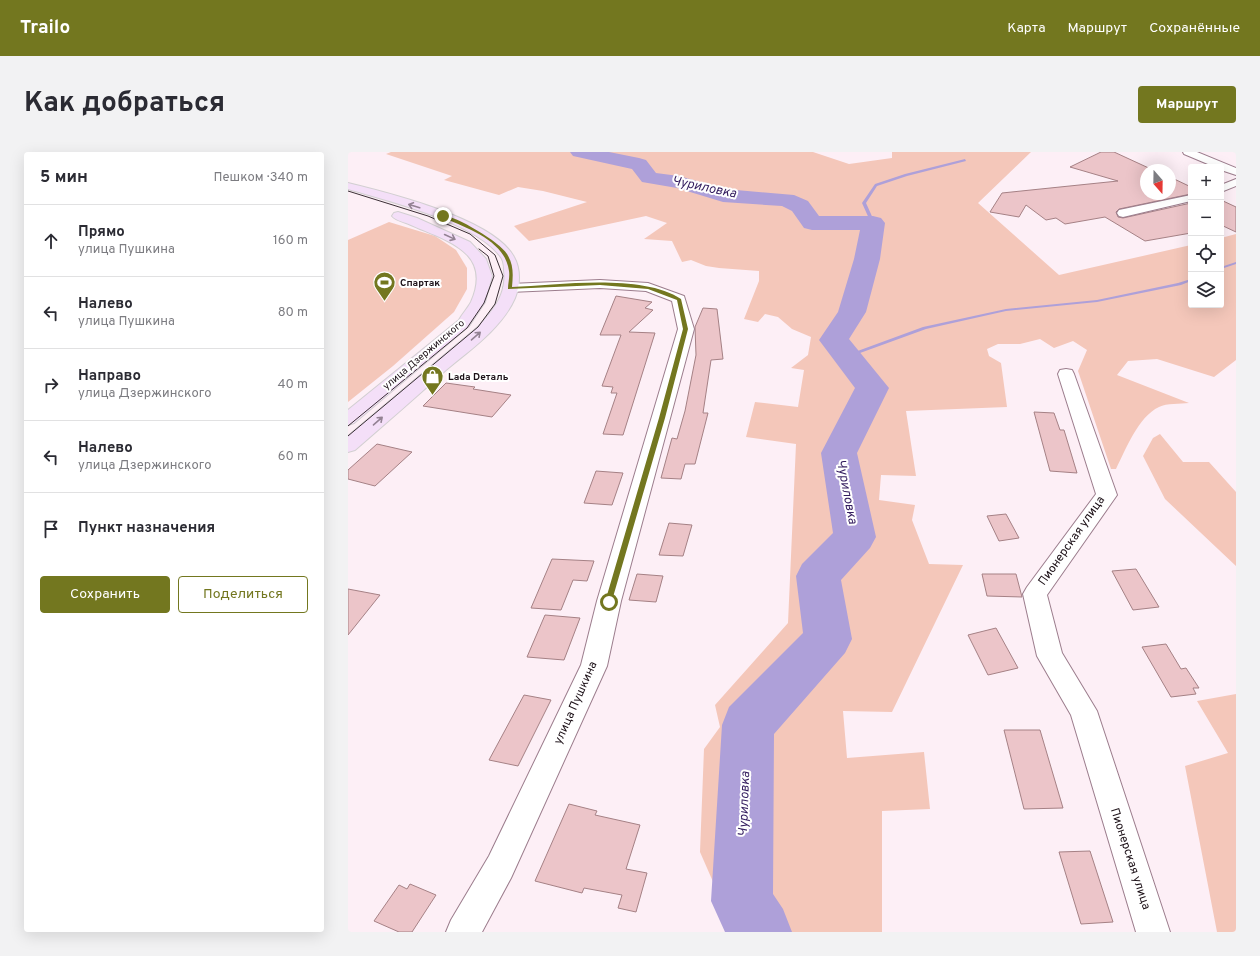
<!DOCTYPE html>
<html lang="ru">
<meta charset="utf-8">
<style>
:root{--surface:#fff;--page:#f2f2f3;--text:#2b2b33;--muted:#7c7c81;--line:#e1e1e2;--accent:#73771f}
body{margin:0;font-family:Overpass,sans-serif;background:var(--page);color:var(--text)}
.controls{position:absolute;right:12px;top:12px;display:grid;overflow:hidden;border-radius:4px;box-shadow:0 4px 16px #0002}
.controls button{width:36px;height:36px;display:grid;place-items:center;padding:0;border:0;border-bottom:1px solid var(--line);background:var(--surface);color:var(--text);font:20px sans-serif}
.compass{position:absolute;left:792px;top:12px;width:36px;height:36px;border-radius:50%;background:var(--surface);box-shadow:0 4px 16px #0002;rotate:160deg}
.stop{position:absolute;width:12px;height:12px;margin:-9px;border:3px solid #73771f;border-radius:50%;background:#fff}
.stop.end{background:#73771f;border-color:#fff;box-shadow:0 1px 4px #0008}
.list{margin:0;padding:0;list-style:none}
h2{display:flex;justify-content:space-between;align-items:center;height:52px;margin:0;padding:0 16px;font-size:17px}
h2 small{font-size:13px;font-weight:400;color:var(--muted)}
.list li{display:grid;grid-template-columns:26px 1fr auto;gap:12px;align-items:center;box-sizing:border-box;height:72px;padding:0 16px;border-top:1px solid var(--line)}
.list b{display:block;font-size:15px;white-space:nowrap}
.list p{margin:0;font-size:13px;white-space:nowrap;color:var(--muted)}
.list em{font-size:13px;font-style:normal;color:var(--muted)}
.actions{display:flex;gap:8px;padding:12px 16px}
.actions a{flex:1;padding:9px 0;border:1px solid var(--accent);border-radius:4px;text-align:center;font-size:14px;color:var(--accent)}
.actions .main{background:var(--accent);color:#fff}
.icon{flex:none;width:22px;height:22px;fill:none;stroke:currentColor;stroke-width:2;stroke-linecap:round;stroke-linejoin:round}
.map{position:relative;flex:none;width:888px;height:780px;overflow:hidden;border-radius:4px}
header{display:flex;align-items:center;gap:24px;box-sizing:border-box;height:56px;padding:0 20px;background:var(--accent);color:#fff}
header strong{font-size:19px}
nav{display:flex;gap:22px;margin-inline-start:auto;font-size:14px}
.intro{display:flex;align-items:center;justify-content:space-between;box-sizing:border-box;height:96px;padding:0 24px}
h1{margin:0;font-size:28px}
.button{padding:10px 18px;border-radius:4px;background:var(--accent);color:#fff;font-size:14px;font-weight:700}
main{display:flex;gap:24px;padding:0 24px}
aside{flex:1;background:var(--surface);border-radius:4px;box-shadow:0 4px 16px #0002}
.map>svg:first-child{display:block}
</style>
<header>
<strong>Trailo</strong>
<nav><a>Карта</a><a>Маршрут</a><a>Сохранённые</a></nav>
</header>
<div class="intro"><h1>Как добраться</h1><a class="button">Маршрут</a></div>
<main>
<aside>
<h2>5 мин<small>Пешком · 340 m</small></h2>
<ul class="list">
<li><svg class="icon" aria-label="ahead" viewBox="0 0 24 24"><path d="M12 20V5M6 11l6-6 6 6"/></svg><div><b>Прямо</b><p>улица Пушкина</p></div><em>160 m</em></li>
<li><svg class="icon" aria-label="left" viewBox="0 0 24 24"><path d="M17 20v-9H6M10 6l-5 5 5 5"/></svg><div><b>Налево</b><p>улица Пушкина</p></div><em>80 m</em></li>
<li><svg class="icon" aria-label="right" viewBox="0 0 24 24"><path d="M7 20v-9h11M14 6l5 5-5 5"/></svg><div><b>Направо</b><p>улица Дзержинского</p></div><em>40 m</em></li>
<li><svg class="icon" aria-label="left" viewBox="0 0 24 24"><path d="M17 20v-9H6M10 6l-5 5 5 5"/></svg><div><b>Налево</b><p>улица Дзержинского</p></div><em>60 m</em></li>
<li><svg class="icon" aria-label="arrive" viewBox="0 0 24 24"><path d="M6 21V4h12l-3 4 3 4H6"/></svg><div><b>Пункт назначения</b></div></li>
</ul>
<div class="actions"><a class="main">Сохранить</a><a>Поделиться</a></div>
</aside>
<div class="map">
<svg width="888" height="780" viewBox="0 0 888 780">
<rect width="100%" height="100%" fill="#fdeff6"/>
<g fill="#f4c7ba">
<path d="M43 0H465L501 12 544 6V0H683L630 51 711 123 843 93V153H873V86L888 82V208L866 225 809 207 780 209 769 223 841 251C832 252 819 251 811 255 790 265 778 297 768 317H763L730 219 739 198 725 189 706 196 692 187 672 192H650L639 197 641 204 653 211 659 255 558 259 568 324 533 323 531 348 567 353 564 368 581 412 615 413 544 560 495 559 499 606 576 600 582 657 534 659V780H387L352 700 356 597 372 575 367 553 440 471 448 292 398 285 407 250 450 255 456 218 443 216 460 203 463 185 444 177 430 165 417 162 410 170 396 167 411 129V119L371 116 358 114 343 108 334 110 324 89 296 87 319 71 298 64 181 89 166 74 239 50 195 39 170 35 151 43 96 28 104 24 38 2Z"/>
<path d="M41 70 87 84 108 98 119 116V137L106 160 45 214 0 250V88Z"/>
<path d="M812 282 835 310H861L888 340V414L817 347 795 304 805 286Z"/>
<path d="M888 542V780H869L837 614 880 601 849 549Z"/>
</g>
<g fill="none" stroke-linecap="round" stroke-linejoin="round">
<g fill="#aea0d9" fill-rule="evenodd">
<path d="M617 7 618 9 559 24 529 34 518 51 527 71 525 72 523 71 514 51 527 32 557 22Z"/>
<path d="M888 110V112L873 117V115Z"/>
<path d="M843 127V129L833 133 749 150 658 159 578 177 501 205 499 206 496 204 575 175 658 157 749 148 830 131Z"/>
</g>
<path fill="#aea0d9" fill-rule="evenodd" d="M222 0H261L291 6 298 8 308 21 331 24 377 37 446 43 460 49 471 64H525L533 66 537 71 532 107 518 160 501 187 541 236 509 301 528 385 522 396 493 428 504 487 497 501 426 582 425 742 435 757 444 780H377L363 749 374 573 381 555 455 481 448 424 454 412 485 381 473 301 507 236 471 188 490 160 506 107 512 78H464L456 76 444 59 434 54 375 50 329 36 294 30 284 17 225 4Z"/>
</g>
<g fill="#ecc5c9" stroke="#a58185">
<path d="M753 0H766L805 18H798V42H822V25L843 35V42L771 57 768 60 770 65 775 66 843 51V81L797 89 757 65 717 72 708 66 698 68 678 53 671 65 642 60 654 41 770 29 722 15Z"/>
<path d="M873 48 888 55V80L873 73Z"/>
<path d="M268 144 304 150 297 156 305 158 281 180 307 181 275 283 255 282 269 241H263L265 235 254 234 273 183H252Z"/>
<path d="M355 156 369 157 375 207 363 208 355 261H360L347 312H337L333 327 313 326 324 286 329 287 337 259 348 203 347 175Z"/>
<path d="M98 231 127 235 125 237 163 243 144 265 75 254Z"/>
<path d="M686 260 706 261 712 278H716L729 321 702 319Z"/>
<path d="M29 292 64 300 27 334 0 327V318Z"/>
<path d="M248 319 275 321 264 353 236 351Z"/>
<path d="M658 362 671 386 651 389 639 364Z"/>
<path d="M321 371 344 373 335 404 311 403Z"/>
<path d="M204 407 246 409 239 429 225 428 213 458 183 456Z"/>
<path d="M788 417 811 455 785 458 764 419Z"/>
<path d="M289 422 315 424 308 450 281 448Z"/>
<path d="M634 422H668L674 445 639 444Z"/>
<path d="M0 437 32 443 0 483Z"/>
<path d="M197 463 232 466 216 508 179 505Z"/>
<path d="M648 476 670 516 640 523 620 483Z"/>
<path d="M818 492 833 517 838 516 851 536H845L848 542 823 545 794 495Z"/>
<path d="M176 543 203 548 170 614 141 608Z"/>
<path d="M656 578H692L715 656 676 657Z"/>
<path d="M221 652 249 659 247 663 292 673 278 717 299 721 288 760 270 756 274 743 236 736 234 741 187 729Z"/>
<path d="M742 699 765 770 733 772 711 700Z"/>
<path d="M62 732 88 743 64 780H51L26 769 51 733 59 737Z"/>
</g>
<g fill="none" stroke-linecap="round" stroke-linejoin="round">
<defs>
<g id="minor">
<path d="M835 0H849L888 16V23L873 18V15H867L836 2Z"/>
<path d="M888 27V34L873 40V33Z"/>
<path d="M843 43V49L775 65 771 64 769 61 771 58Z"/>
<path d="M252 128 300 131 336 144 346 177 273 449 259 514 163 726 134 780H98L103 768 141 704 233 513 249 449 330 177 324 149 298 139 252 136 162 140 157 139 155 136 157 133 162 132Z"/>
<path d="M718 217 724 218 726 222 769 343 699 443 714 501 749 559 822 780H788L723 563 689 504 675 442 679 435 748 342 710 222 712 218Z"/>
</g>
<g id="primary">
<path d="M0 31C41 41 146 67 166 105 173 117 172 134 167 146 154 176 122 198 98 218 68 245 37 272 7 298L0 300V284L131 174C146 157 159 142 156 118 156 113 155 107 152 104 127 70 40 49 0 37Z"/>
<path d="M50 60 69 66 122 90 138 107 144 124 137 150 121 174 6 271 0 273V258L111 168C114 162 120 156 123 150 145 100 99 89 63 73 57 70 48 69 44 64L46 61Z"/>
</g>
</defs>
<use href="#minor" stroke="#9c7d8d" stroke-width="2"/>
<use href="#primary" stroke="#d2cfd1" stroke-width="2"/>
<use href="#minor" fill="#fff" fill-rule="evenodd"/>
<use href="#primary" fill="#f4dff8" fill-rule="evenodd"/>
<g stroke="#3a2e35" stroke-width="1">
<path d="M0 39 80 64 122 82 147 103 155 124 147 152 130 175 0 284"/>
<path d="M0 274 119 176 136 151 146 124 140 104 131 97"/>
</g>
</g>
<defs><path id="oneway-shaft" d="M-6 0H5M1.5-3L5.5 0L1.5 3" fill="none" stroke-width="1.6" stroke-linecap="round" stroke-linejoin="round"/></defs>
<g stroke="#938293">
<use href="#oneway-shaft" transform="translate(66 54) rotate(-163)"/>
<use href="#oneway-shaft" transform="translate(102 85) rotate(25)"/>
<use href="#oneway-shaft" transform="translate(128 184) rotate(-41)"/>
<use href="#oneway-shaft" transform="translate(30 269) rotate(-41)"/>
</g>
<path fill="#73771f" d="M94 63C108 64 152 90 159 102 166 113 165 123 164 135 210 133 294 121 333 147L340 177 317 266 263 452H258L257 450 311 266 335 177 329 148 300 137 252 133 160 137C160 131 162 125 161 119 157 88 118 76 94 65Z"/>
<defs>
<symbol id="stadium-pin" viewBox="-11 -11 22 30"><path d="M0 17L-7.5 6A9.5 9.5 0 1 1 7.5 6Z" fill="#73771f" stroke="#fff"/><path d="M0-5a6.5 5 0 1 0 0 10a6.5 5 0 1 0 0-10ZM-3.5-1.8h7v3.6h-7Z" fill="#fff"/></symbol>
<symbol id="shop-pin" viewBox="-11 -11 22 30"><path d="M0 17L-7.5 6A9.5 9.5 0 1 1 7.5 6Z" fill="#73771f" stroke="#fff"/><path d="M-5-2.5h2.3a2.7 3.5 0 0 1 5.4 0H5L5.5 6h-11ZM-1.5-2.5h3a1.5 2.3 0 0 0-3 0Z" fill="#fff"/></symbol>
</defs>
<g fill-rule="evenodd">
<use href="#stadium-pin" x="24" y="118" width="25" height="34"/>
<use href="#shop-pin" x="72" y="212" width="25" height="34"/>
</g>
<g text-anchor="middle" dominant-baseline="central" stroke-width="4" stroke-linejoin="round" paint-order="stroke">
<g font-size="10" font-weight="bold" fill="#1c1017" stroke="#fff" text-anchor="start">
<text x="52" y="131">Спартак</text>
<text x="100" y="225">Lada Dеталь</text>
</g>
<g font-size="10" fill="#1c1017" stroke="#fff">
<text transform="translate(76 203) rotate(-40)">улица Дзержинского</text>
</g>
<g font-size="12" fill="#1c1017" stroke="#fff">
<text transform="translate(724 389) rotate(-55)">Пионерская улица</text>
<text transform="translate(228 551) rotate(-66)">улица Пушкина</text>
<text transform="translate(782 707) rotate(72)">Пионерская улица</text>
</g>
<g font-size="13" font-style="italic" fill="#341d5f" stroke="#fff">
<text transform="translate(356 36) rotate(12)">Чуриловка</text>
<text transform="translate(498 340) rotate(79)">Чуриловка</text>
<text transform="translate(397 652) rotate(-88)">Чуриловка</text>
</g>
</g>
</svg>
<div class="controls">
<button>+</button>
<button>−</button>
<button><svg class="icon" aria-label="locate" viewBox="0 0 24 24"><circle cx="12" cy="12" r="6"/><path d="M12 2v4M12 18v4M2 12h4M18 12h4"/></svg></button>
<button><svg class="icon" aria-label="layers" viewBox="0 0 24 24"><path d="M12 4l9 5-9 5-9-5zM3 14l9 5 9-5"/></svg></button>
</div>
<svg class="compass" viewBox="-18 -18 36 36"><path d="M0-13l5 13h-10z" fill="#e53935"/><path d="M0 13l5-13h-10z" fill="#7c7c81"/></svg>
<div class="stop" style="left:261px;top:450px"></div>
<div class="stop end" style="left:95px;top:64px"></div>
</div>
</main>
